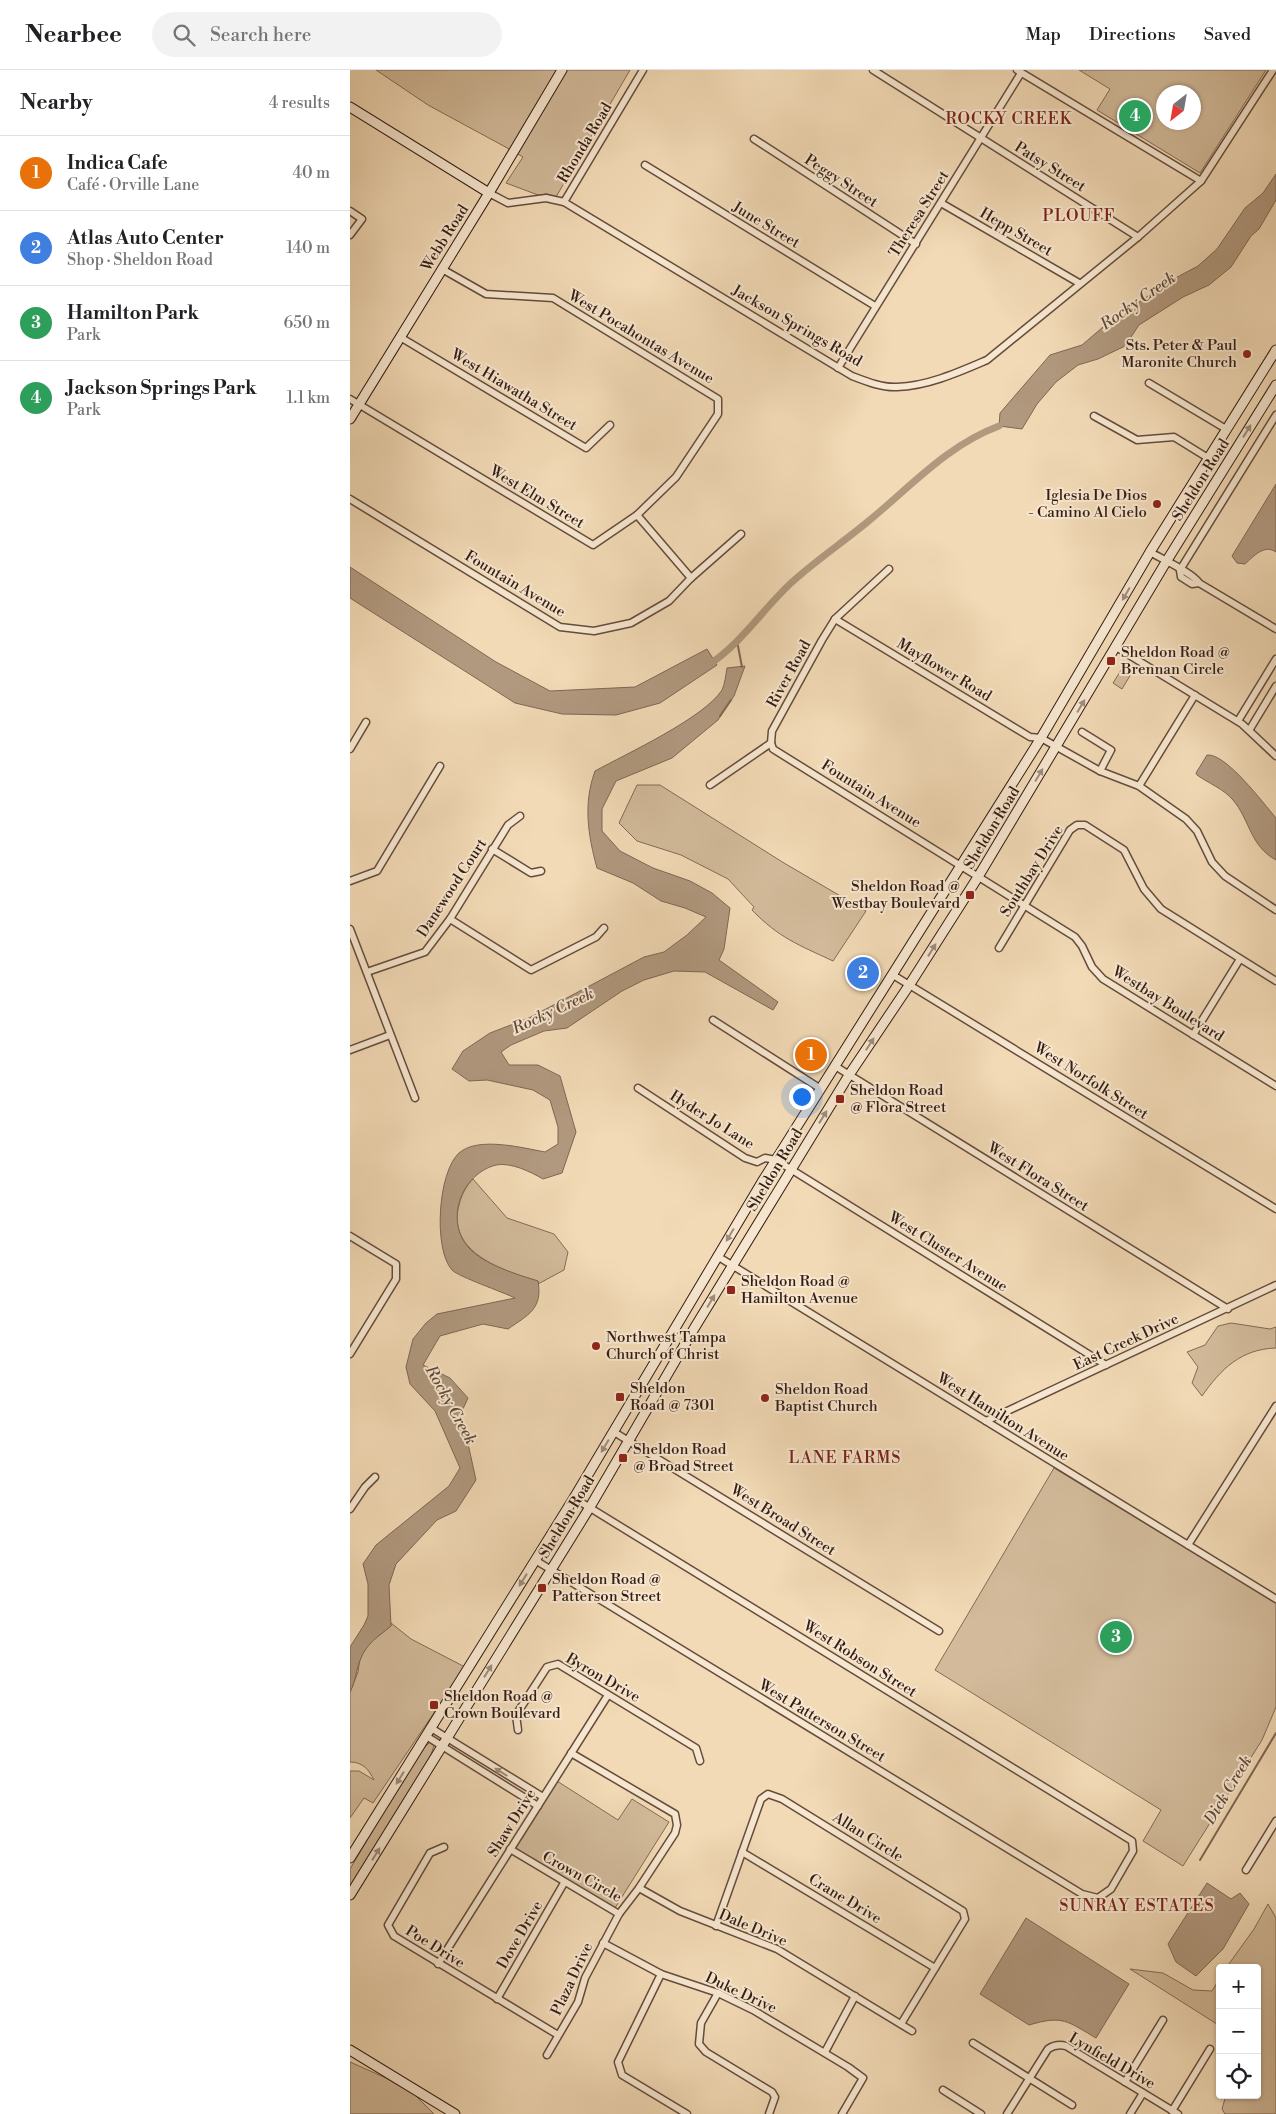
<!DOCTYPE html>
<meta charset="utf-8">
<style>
:root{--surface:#fff;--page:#f2f2f2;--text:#202124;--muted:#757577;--line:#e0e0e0;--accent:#8f2418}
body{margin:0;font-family:"Libre Bodoni",serif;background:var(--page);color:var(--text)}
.controls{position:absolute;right:15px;bottom:15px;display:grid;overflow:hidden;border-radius:5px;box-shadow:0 1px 4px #0004}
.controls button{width:45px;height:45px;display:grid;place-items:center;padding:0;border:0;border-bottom:1px solid var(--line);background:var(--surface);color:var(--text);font:25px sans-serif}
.compass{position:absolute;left:806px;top:15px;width:45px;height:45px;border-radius:50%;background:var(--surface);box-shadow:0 1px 4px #0004;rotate:211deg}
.you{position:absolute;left:451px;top:1026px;width:18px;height:18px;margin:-12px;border:4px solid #fff;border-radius:50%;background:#1a73e8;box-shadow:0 0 0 8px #1a73e833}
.badge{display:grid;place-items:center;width:32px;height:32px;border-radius:50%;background:var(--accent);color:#fff;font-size:16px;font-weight:700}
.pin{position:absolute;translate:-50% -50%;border:2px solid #fff;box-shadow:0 1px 5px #0006}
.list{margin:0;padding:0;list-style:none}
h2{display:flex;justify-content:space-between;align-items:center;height:65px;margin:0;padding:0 20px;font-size:21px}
h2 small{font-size:16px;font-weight:400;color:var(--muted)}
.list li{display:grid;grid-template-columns:32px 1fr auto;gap:15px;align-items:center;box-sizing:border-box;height:75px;padding:0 20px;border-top:1px solid var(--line)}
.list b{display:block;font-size:19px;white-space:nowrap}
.list p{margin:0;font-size:16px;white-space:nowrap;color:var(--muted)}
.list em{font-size:16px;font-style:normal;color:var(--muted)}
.icon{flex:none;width:28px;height:28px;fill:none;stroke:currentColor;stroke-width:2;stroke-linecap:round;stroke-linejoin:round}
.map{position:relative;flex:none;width:926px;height:2044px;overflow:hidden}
header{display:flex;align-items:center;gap:30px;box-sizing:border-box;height:70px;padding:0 25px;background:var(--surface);border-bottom:1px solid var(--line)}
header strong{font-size:24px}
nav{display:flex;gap:28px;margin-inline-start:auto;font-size:18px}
.search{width:350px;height:45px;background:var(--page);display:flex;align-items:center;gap:12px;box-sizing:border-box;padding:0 18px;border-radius:28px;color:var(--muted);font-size:19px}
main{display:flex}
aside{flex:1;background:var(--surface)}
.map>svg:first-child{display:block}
</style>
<header>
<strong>Nearbee</strong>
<div class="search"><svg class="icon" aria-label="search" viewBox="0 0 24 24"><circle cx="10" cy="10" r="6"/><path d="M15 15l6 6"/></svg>Search here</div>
<nav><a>Map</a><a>Directions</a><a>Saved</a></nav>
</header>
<main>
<aside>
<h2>Nearby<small>4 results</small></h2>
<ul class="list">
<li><span class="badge" style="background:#e8710a">1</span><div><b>Indica Cafe</b><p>Café · Orville Lane</p></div><em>40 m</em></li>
<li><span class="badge" style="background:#3f7fe0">2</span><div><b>Atlas Auto Center</b><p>Shop · Sheldon Road</p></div><em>140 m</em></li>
<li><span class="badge" style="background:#2e9e5b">3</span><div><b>Hamilton Park</b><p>Park</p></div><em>650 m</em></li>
<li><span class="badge" style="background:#2e9e5b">4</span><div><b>Jackson Springs Park</b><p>Park</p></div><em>1.1 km</em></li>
</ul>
</aside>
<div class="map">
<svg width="926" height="2044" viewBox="0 0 926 2044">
<rect width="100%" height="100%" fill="#f2dab6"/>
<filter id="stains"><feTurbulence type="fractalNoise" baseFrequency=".004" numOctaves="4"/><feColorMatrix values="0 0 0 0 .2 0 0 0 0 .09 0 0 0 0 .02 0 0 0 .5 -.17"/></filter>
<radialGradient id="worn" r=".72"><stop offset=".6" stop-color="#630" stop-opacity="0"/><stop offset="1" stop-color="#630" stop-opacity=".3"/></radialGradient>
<g fill="#d2ba9a" stroke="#836b56" fill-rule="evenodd">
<path d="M26 0H208L161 80 78 35Z"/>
<path d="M216 0H280L206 127 197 124 188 125 156 113 173 87 166 83Z"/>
<path d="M729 0H916L850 103 747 40 760 19ZM814 22H844V52H814Z"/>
<path d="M775 594 784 599 772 619 763 613Z"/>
<path d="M287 715H310L434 793 516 841 483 891C449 875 429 868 402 840L404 837 378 809 331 785 287 771 269 753Z"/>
<path d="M123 1109 157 1148 204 1164 218 1182 214 1200 188 1214V1211C153 1201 96 1182 109 1135 111 1126 116 1116 123 1109Z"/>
<path d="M881 1253 920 1259 926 1257V1278C891 1279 871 1299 852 1326L842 1313 848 1297 837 1282 855 1275 868 1256Z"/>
<path d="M704 1398 926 1533V1637L912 1670 833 1796 793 1771 811 1740 585 1600Z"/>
<path d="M41 1553 61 1569 115 1597 23 1733 14 1728 0 1748V1701H9L24 1710C19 1700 13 1692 0 1692V1622L8 1602 10 1588 19 1573 41 1556Z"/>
<path d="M80 1672H85L81 1685 0 1822V1799L69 1683Z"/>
<path d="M207 1711 268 1750 282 1729 319 1752 265 1838 165 1778Z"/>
<path d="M918 1834 926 1848V2044H875L872 2039 876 2025H907V1898H876L904 1859Z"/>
<path d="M780 1899 813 1903 843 1920 862 1921 870 1908V1956Z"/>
<path d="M0 1992 36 2008 65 2025 84 2044H0Z"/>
</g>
<g fill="#b1997f" stroke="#7f6754">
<path d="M926 104V130L909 159 901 166 881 197 859 215 833 227 789 255 775 276 748 289 728 295 706 312 687 334 672 359 649 356 650 343 700 285 732 275 753 257 818 212 848 196 867 179 895 138 913 123Z"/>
<path d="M926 414V482C914 474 904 486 895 494L887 493 882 486Z"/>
<path d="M0 497 146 592 200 621 285 617 357 579 367 595 310 633 266 645 212 644 165 633 0 528Z"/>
<path d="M395 596 384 626 368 650 322 688 266 711 252 739V761L270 781 303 798 340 811 362 823 380 838 374 879 369 890 428 932 423 940 355 902 324 901 294 910 272 921 217 958 194 961 161 975 151 982 159 995H188L210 1006 226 1062 212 1103 193 1109C181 1102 161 1092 146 1095 111 1104 94 1151 119 1178 133 1194 168 1205 188 1211 193 1239 178 1245 158 1259L133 1254 90 1266 73 1295 100 1308 118 1328 106 1354 117 1369 126 1410 106 1441 87 1450 46 1494 39 1515 41 1556C29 1566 17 1573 11 1588 6 1599 6 1611 0 1622V1577L14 1555 18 1546V1514L13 1494 26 1475 99 1416 110 1398 85 1341 60 1314 56 1297 63 1269 76 1253 87 1244 165 1228C153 1222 109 1207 102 1200 83 1179 88 1102 109 1083 128 1066 173 1078 195 1082L208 1074V1057L200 1030 183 1020 137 1010 119 1011 102 999 113 981 140 963 179 948 294 887 314 882 337 865 356 847 335 838 311 831 283 813 247 798C238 765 233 734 245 701 276 684 354 648 372 620 375 614 376 604 377 598Z"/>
<path d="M857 685C876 683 913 733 926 748V790C900 776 900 750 883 730 874 719 858 713 847 705L846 703Z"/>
<path d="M857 1813 881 1829 890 1823 899 1834 873 1879 846 1906 826 1892 818 1874Z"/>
<path d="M676 1848 779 1914 746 1968C717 1951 713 1945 679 1955L630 1924Z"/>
</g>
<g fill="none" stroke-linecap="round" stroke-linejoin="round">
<g stroke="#7f6754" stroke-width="2">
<path d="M387 571 392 597"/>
<path d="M370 646 381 630"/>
<path d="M850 1790 926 1663"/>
</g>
<path stroke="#b1997f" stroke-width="7" d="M357 596C391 574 412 540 441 513 466 490 495 471 521 449 562 415 598 375 649 356"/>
<defs>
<g id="street">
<path d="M523 0 788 167"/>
<path d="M667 0 851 111"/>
<path d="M404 69 566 174"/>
<path d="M295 95 525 236"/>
<path d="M139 123 158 133 196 128 214 132 502 306C515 311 532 318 547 317 578 316 609 302 637 290L788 167 851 111 923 0"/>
<path d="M214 132 293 0"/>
<path d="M591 133 729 213"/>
<path d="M0 141 12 149 0 165"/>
<path d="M50 267 236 378 260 355"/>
<path d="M488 298 671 3"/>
<path d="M799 313 876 359"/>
<path d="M0 329 243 475 287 445 326 407 368 344V329L203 228 136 224 92 199"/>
<path d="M744 346 787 370 824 367 858 388"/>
<path d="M0 429 210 557 244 561 281 553 319 531 341 508 391 464"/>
<path d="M287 445 341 508"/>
<path d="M800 482C812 489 843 503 849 513L926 559"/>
<path d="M830 500 926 345"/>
<path d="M830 500 831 507 842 514 849 513"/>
<path d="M485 549 680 667 691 668 750 701 789 716 836 749 847 761 862 792 875 806 926 840"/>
<path d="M766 577 892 654 926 686"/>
<path d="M888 651 926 589"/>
<path d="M900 659 926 616"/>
<path d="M732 662 761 680 750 701"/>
<path d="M421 673 423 679 725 867 732 876 742 897 753 909 926 1016"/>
<path d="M0 679 16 652"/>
<path d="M360 715 421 673 422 661 472 570 485 549 539 499"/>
<path d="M789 716 845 625"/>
<path d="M142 779 181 803 191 801"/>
<path d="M0 811 27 801 90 696"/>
<path d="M100 849 181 900 246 867 254 858"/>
<path d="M0 859 65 1028"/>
<path d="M649 878 720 760 727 755H735L774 780 794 819 811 839 926 911"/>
<path d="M17 902 75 882 100 849 158 755 170 746"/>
<path d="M543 905 926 1139"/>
<path d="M363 950 471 1019"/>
<path d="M843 965 890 889"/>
<path d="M0 980 40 965"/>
<path d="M485 996 878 1239"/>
<path d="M288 1018 395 1088 407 1092 415 1088 426 1090 756 1295"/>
<path d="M0 1166 46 1194V1209L0 1284"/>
<path d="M367 1186 926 1529"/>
<path d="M636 1351 926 1215"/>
<path d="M264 1362 589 1561"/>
<path d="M0 1439 15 1417 25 1407"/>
<path d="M838 1475 926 1336"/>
<path d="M185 1490 732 1824 748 1828 761 1819 783 1781 782 1771 224 1428"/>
<path d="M81 1658 193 1727"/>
<path d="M168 1660 166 1645 197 1597 208 1594 346 1678 350 1691"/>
<path d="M76 1666 188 1736"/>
<path d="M94 1777 80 1783 38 1855 44 1866 208 1965"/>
<path d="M160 1779 269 1844"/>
<path d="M392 1782 585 1898"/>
<path d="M896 1800 926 1751"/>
<path d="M289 1818 330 1841 427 1879 562 1961"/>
<path d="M366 1856 411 1729 418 1724 432 1729 613 1841 615 1849 551 1954"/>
<path d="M253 1873 311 1904 368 1923 403 1940 498 1997 513 2008 492 2044"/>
<path d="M88 1894 258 1625"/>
<path d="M311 1904 268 1992 272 2005 337 2044"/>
<path d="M368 1923 351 1953 349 1974 356 1982 422 2022 425 2027 419 2044"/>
<path d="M147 1929 214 1813"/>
<path d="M623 1973 722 2035"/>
<path d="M475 1982 505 1926"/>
<path d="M197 1985 228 1932 235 1908 269 1844 289 1818 325 1763 327 1755 325 1744 221 1683"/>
<path d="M775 2012 813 1950"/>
<path d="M593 2020 631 2044"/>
<path d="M822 2041 860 1979"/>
<path d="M657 2044 698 1979C704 1975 709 1974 716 1976L828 2044"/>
<path d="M780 2044 793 2023"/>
</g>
<g id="secondary">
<path d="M0 37 139 123"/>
<path d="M0 349 139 123 212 0"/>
<path d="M0 1788 224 1428 412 1112 691 668 800 482 926 280"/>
<path d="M0 1825 240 1437 345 1257 441 1100 499 1005 560 914 628 807 816 492 926 315"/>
<path d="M0 1980 105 2044"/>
</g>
</defs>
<use href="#street" stroke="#644c3c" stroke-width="9"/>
<use href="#secondary" stroke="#341c13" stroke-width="11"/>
<use href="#street" stroke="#f7e7d0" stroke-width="6"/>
<use href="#secondary" stroke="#f7e7d0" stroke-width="9"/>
</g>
<defs><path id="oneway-solid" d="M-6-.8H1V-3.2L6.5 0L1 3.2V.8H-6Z" transform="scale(1.25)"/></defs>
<g fill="#9f8c7b">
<use href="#oneway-solid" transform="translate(897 361) rotate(-58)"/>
<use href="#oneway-solid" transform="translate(776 524) rotate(120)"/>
<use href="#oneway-solid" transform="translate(731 636) rotate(-59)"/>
<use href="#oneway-solid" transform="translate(689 705) rotate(-59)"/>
<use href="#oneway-solid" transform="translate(582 880) rotate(-58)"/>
<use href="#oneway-solid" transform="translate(520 974) rotate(-57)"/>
<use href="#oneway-solid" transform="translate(473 1047) rotate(-58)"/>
<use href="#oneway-solid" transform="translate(380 1165) rotate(121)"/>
<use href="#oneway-solid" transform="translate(361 1231) rotate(-59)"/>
<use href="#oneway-solid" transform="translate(255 1376) rotate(121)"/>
<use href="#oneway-solid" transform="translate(173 1510) rotate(122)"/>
<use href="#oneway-solid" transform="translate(138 1601) rotate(-58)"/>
<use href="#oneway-solid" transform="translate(151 1702) rotate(-148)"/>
<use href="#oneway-solid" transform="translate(50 1708) rotate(122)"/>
<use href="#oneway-solid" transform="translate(26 1784) rotate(-58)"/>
</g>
<g fill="#8f2418" stroke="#f7e7d0" stroke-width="2">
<circle cx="897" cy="284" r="5"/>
<circle cx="807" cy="434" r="5"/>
<rect x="756" y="586" width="10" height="10" rx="2.5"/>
<rect x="615" y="820" width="10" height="10" rx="2.5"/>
<rect x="485" y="1024" width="10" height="10" rx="2.5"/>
<rect x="376" y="1215" width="10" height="10" rx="2.5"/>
<circle cx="246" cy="1276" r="5"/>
<rect x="265" y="1322" width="10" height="10" rx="2.5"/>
<circle cx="415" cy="1328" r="5"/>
<rect x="268" y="1383" width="10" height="10" rx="2.5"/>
<rect x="187" y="1513" width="10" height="10" rx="2.5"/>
<rect x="79" y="1630" width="10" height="10" rx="2.5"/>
</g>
<g text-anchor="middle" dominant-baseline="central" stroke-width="4" stroke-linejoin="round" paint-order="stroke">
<g font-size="15" fill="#341c13" stroke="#f7e7d0">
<text transform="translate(235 73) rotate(-59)">Rhonda Road</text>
<text transform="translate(700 97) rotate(32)">Patsy Street</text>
<text transform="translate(491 111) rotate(33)">Peggy Street</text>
<text transform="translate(569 144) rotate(-58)">Theresa Street</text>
<text transform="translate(416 155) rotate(31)">June Street</text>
<text transform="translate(666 162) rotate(30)">Hepp Street</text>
<text transform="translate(95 168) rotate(-58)">Webb Road</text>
<text transform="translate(447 256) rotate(30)">Jackson Springs Road</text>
<text transform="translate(291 267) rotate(31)">West Pocahontas Avenue</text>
<text transform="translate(164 320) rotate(31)">West Hiawatha Street</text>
<text transform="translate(851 410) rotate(-58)">Sheldon Road</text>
<text transform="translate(187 427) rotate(31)">West Elm Street</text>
<text transform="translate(165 514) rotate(31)">Fountain Avenue</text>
<text transform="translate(594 600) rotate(31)">Mayflower Road</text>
<text transform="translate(439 604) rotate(-61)">River Road</text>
<text transform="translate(521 724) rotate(32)">Fountain Avenue</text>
<text transform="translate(642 758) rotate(-59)">Sheldon Road</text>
<text transform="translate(682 801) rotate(-58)">Southbay Drive</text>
<text transform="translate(102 818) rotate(-57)">Danewood Court</text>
<text transform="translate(818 934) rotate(32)">Westbay Boulevard</text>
<text transform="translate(741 1011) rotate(32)">West Norfolk Street</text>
<text transform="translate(362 1050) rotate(32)">Hyder Jo Lane</text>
<text transform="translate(425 1100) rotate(-59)">Sheldon Road</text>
<text transform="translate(688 1107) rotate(32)">West Flora Street</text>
<text transform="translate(598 1182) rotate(32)">West Cluster Avenue</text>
<text transform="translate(776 1272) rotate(-25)">East Creek Drive</text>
<text transform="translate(653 1347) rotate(32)">West Hamilton Avenue</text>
<text transform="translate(217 1447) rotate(-59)">Sheldon Road</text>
<text transform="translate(433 1450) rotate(32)">West Broad Street</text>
<text transform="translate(510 1589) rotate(32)">West Robson Street</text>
<text transform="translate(253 1608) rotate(30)">Byron Drive</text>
<text transform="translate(472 1651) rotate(31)">West Patterson Street</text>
<text transform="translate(162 1753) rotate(-58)">Shaw Drive</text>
<text transform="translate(518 1767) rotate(32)">Allan Circle</text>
<text transform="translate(232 1807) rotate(29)">Crown Circle</text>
<text transform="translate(495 1829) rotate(31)">Crane Drive</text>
<text transform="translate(403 1858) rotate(23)">Dale Drive</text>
<text transform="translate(170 1865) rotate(-60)">Dove Drive</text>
<text transform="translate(85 1877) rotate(32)">Poe Drive</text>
<text transform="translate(222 1909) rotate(-65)">Plaza Drive</text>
<text transform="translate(391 1923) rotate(25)">Duke Drive</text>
<text transform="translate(762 1991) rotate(30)">Lynfield Drive</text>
</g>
<g font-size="15" fill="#341c13" stroke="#f7e7d0" text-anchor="start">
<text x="887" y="275" text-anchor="end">Sts. Peter &amp; Paul<tspan x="887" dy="17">Maronite Church</tspan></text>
<text x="797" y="425" text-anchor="end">Iglesia De Dios<tspan x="797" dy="17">- Camino Al Cielo</tspan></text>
<text x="771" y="582">Sheldon Road @<tspan x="771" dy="17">Brennan Circle</tspan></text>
<text x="610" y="816" text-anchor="end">Sheldon Road @<tspan x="610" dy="17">Westbay Boulevard</tspan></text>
<text x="500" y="1020">Sheldon Road<tspan x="500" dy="17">@ Flora Street</tspan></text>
<text x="391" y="1211">Sheldon Road @<tspan x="391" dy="17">Hamilton Avenue</tspan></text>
<text x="256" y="1267">Northwest Tampa<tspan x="256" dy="17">Church of Christ</tspan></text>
<text x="280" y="1318">Sheldon<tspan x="280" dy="17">Road @ 7301</tspan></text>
<text x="425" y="1319">Sheldon Road<tspan x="425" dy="17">Baptist Church</tspan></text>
<text x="283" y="1379">Sheldon Road<tspan x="283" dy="17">@ Broad Street</tspan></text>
<text x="202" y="1509">Sheldon Road @<tspan x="202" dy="17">Patterson Street</tspan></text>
<text x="94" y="1626">Sheldon Road @<tspan x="94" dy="17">Crown Boulevard</tspan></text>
</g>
<g font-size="16" letter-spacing="1" fill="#7a1f14" stroke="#f7e7d0">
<text x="659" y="49">ROCKY CREEK</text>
<text x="729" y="146">PLOUFF</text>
<text x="495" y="1388">LANE FARMS</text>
<text x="787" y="1836">SUNRAY ESTATES</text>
</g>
<g font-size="16" font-style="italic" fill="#604839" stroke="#f7e7d0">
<text transform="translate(788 231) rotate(-35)">Rocky Creek</text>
<text transform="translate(203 941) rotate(-25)">Rocky Creek</text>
<text transform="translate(101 1335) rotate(61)">Rocky Creek</text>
<text transform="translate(878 1720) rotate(-59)">Dick Creek</text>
</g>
</g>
<rect width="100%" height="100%" filter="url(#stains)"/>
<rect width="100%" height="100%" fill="url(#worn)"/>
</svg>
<div class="controls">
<button>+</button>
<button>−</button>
<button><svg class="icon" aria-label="locate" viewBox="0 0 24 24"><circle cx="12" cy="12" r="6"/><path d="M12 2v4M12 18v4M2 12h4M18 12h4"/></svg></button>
</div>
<svg class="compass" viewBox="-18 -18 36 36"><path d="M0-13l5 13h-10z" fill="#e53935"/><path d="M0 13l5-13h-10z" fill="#757577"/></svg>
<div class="you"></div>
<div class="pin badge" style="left:461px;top:985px;background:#e8710a">1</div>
<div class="pin badge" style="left:513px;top:903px;background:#3f7fe0">2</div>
<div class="pin badge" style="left:766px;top:1567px;background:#2e9e5b">3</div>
<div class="pin badge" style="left:785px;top:46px;background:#2e9e5b">4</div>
</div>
</main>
